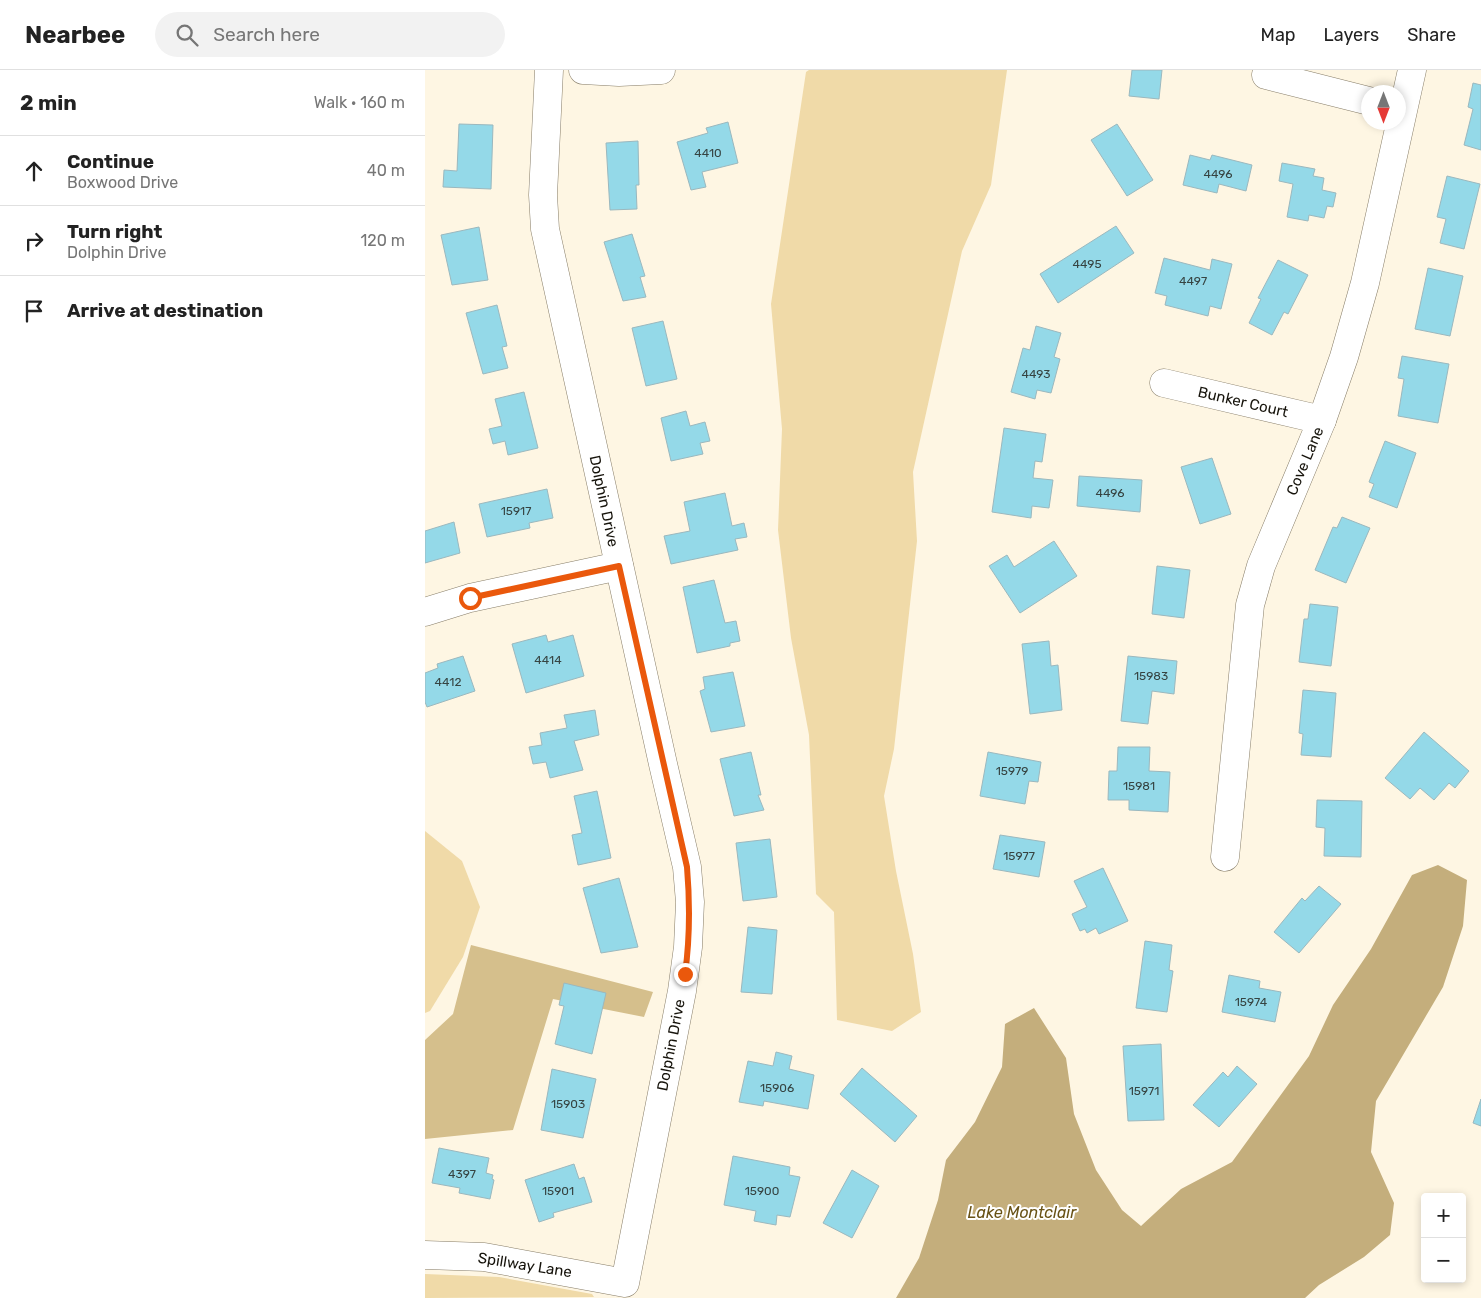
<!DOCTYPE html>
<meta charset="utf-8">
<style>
:root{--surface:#fff;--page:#f2f2f2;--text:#222;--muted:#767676;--line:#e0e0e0}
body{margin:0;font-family:Rubik,sans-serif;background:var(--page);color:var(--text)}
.controls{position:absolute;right:15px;bottom:15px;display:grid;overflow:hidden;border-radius:5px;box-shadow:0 2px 8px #0003}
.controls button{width:45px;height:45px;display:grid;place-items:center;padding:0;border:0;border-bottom:1px solid var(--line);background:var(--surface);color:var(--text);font:25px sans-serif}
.compass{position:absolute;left:936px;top:15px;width:45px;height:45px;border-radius:50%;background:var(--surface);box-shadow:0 2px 8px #0003;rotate:180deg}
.stop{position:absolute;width:15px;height:15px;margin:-11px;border:4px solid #ea580c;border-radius:50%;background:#fff}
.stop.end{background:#ea580c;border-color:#fff;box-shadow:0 1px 5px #0008}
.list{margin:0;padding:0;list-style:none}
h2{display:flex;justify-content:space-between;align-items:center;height:65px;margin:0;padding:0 20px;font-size:21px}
h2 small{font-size:16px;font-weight:400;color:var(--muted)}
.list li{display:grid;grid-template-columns:32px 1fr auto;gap:15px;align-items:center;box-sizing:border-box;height:70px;padding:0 20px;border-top:1px solid var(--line)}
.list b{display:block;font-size:19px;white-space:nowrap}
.list p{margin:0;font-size:16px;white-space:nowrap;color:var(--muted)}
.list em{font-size:16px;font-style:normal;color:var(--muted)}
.icon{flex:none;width:28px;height:28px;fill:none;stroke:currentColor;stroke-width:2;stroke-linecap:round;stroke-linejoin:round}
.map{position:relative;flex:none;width:1056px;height:1228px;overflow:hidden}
header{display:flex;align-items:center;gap:30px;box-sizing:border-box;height:70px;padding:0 25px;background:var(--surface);border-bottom:1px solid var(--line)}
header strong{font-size:24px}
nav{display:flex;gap:28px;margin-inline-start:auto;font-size:18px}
.search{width:350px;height:45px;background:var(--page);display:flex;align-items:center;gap:12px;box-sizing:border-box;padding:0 18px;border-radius:28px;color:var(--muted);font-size:19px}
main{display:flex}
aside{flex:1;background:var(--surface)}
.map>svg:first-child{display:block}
</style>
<header>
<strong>Nearbee</strong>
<div class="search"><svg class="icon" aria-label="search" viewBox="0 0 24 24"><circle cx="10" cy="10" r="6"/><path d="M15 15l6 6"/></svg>Search here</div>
<nav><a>Map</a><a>Layers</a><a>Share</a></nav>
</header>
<main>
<aside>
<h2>2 min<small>Walk · 160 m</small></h2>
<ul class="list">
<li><svg class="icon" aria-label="ahead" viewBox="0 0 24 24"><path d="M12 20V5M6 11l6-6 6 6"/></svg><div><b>Continue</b><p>Boxwood Drive</p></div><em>40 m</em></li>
<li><svg class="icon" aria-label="right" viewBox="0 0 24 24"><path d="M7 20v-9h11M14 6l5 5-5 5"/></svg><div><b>Turn right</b><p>Dolphin Drive</p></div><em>120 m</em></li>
<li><svg class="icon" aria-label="arrive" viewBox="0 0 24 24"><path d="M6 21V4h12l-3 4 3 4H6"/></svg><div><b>Arrive at destination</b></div></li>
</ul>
</aside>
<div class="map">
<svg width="1056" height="1228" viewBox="0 0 1056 1228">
<rect width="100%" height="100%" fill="#fef6e3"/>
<g fill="#f0daa8">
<path d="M384 0H582L566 115 537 181 488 402 492 471 469 679 459 726 471 801 488 884 496 942 467 961 412 950 409 842 391 824 384 665 366 568 353 460 357 359 346 234 381 2Z"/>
<path d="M0 761 37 791 55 837 38 887 5 941 0 943Z"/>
<path d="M0 1204 74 1207 167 1224 169 1227 0 1228Z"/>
</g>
<path fill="#d5bf8c" d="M46 875 228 922 219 947 128 929 88 1060 0 1069V970L28 944Z"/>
<path fill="#c4ae7c" d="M1013 795 1042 810 1038 856 1018 917 951 1031 946 1082 969 1133 965 1165 939 1187 894 1215 880 1228H471L494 1188 513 1130 521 1090 550 1052 577 997 580 954 609 938 641 988 649 1044 671 1100 697 1140 716 1156 756 1119 807 1092 884 986 908 935 946 879 987 805Z"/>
<g fill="#94d9e8" stroke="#9bb8be">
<path d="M707 0H737L734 29 704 26Z"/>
<path d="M1048 13 1056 15V80L1039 75 1048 39 1043 37Z"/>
<path d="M303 52 313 93 277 102 281 117 266 120 252 72 283 63 281 58Z"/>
<path d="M34 54 68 55 66 119 18 117 19 100 32 101Z"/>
<path d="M692 54 728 110 702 126 666 70Z"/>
<path d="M213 71 214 115H211L212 139 185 140 181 73Z"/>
<path d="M765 85 785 90 787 85 827 95 821 121 794 114 792 123 758 115Z"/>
<path d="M857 93 890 99 888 106 899 108 897 120 911 123 908 137 902 136 899 148 884 145 883 151 862 147 868 114 854 111Z"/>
<path d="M1022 106 1055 114 1039 179 1015 173 1021 149 1012 147Z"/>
<path d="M691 156 709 183 633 233 615 204Z"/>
<path d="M54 157 63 210 27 215 16 165Z"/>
<path d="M207 164 220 206 215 207 221 227 198 231 179 172Z"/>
<path d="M739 188 785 200 787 189 807 194 796 239 785 236 783 246 740 235 742 226 730 223Z"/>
<path d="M853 190 883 205 863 244 859 242 847 265 824 253 836 229 833 228Z"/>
<path d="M1003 198 1038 206 1025 266 990 259Z"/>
<path d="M72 235 82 276 77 277 83 298 58 304 41 243Z"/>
<path d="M238 251 252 309 221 316 207 258Z"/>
<path d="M611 256 636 263 629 287 635 289 626 323 612 320 610 329 586 322 598 278 605 280Z"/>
<path d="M977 286 1024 294 1013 353 973 346 979 309 973 308Z"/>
<path d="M99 322 113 378 83 385 80 371 68 374 64 359 77 356 70 329Z"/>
<path d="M261 341 265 356 280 352 285 371 275 373 278 384 246 391 236 348Z"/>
<path d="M579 358 621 364 617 392 610 391 608 408 628 410 624 438 607 436 606 448 567 442Z"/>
<path d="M960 371 991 383 972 438 944 427 949 414 944 412Z"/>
<path d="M787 388 806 444 775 454 756 397Z"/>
<path d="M654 406 717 410 715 442 652 436Z"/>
<path d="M122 419 128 448 104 453 105 458 62 467 54 434Z"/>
<path d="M300 423 307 456 319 453 322 467 310 469 313 480 246 494 239 466 265 461 259 432Z"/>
<path d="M917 447 945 458 921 513 890 500 908 457 912 458Z"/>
<path d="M29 452 35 483 0 493V461Z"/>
<path d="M629 471 652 506 595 543 564 496 582 485 589 497Z"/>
<path d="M732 496 765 500 759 548 727 544Z"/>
<path d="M289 510 300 553 311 551 315 571 305 573V576L272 583 258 517Z"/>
<path d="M885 534 913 537 906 596 874 592 879 549H883Z"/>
<path d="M121 565 123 572 148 565 159 606 101 623 87 574Z"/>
<path d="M624 571 626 596 633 595 637 640 605 644 597 574Z"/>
<path d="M38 586 50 621 2 637 0 632V603L13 598 12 594Z"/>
<path d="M703 586 752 591 749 624 727 621 723 654 696 651Z"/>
<path d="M308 602 320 656 286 662 275 621 280 619 278 607Z"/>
<path d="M878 620 911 623 906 687 876 685 878 664 874 663Z"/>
<path d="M170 640 174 665 149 671 158 700 125 708 121 692 108 694 104 677 117 675 115 663 142 658 139 645Z"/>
<path d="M999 662 1044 701 1030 718 1024 713 1009 730 995 718 985 729 960 708Z"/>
<path d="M693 677H725L724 701 745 702 743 742 704 740V730H683L684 701H692Z"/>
<path d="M326 682 336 725H333L339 740 309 746 295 689Z"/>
<path d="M563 682 616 692 613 712 604 711 600 734 555 726Z"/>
<path d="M172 721 186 788 153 795 147 765 157 763 149 726Z"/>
<path d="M892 730 937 731 936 787 899 786 900 758 891 757Z"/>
<path d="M575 765 620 772 614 807 568 799Z"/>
<path d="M345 769 352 827 318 831 311 773Z"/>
<path d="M678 798 703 851 674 864 671 858 662 863 660 859 655 861 647 844 662 837 649 811Z"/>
<path d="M194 808 213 877 176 883 158 818Z"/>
<path d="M894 816 916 834 874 883 849 862 877 828 880 831Z"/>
<path d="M323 857 352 860 347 924 316 922Z"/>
<path d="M720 871 747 875 744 900 748 901 742 942 711 938Z"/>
<path d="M804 905 835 911 834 918 856 922 850 952 797 942Z"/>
<path d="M139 913 181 923 167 984 130 974 139 936 134 935Z"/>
<path d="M736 974 739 1050 703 1051 698 976Z"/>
<path d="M351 982 367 986 364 999 389 1005 383 1039 339 1031 338 1036 314 1032 323 991 348 996Z"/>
<path d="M812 996 832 1014 794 1057 768 1035 798 1002 803 1007Z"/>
<path d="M437 998 492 1046 470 1072 415 1024Z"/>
<path d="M127 999 171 1009 158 1068 116 1060Z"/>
<path d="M1056 1029V1056L1048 1053Z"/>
<path d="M14 1078 64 1088 61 1103 68 1105 67 1109 69 1110 65 1129 34 1123 35 1118 7 1113Z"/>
<path d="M308 1086 365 1097 364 1105 375 1107 365 1147 352 1145 351 1155 329 1151 331 1141 299 1135Z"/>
<path d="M149 1094 154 1109 159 1107 167 1132 128 1143 129 1147 114 1152 100 1110Z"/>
<path d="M427 1100 454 1116 427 1168 398 1153Z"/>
</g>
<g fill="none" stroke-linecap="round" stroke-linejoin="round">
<defs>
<g id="minor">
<path d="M158 0 194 2 236 0"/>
<path d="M841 5 944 31"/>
<path d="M739 313 897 350"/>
<path d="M0 542 45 528 194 496"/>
<path d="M800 787 825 535 836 496 897 350 919 287 940 213 987 0"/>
<path d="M0 1185 59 1187 200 1213 257 921 263 877 265 832 262 797 238 694 120 159 118 125 124 0"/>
</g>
</defs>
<use href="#minor" stroke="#877d68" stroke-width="29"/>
<use href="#minor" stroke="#fff" stroke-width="28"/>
</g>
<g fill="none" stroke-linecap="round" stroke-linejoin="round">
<path stroke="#ea580c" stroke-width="6" d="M45 528 194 496 262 797C265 833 265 868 260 904"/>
</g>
<g text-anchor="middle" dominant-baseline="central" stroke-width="4" stroke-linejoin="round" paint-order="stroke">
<g font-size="12" fill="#364442">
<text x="283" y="83">4410</text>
<text x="793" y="104">4496</text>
<text x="662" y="194">4495</text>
<text x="768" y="211">4497</text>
<text x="611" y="304">4493</text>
<text x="685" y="423">4496</text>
<text x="91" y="441">15917</text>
<text x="123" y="590">4414</text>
<text x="726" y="606">15983</text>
<text x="23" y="612">4412</text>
<text x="587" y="701">15979</text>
<text x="714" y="716">15981</text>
<text x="594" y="786">15977</text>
<text x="826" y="932">15974</text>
<text x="352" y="1018">15906</text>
<text x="719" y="1021">15971</text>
<text x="143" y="1034">15903</text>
<text x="37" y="1104">4397</text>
<text x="133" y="1121">15901</text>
<text x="337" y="1121">15900</text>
</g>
<g font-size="15" fill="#16130b" stroke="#fff">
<text transform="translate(818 332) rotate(13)">Bunker Court</text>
<text transform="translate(880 391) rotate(-67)">Cove Lane</text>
<text transform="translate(179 431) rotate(78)">Dolphin Drive</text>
<text transform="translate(246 975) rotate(-79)">Dolphin Drive</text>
<text transform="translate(100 1195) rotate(9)">Spillway Lane</text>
</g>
<g font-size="16" font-style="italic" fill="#695216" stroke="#fff">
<text x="597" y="1142">Lake Montclair</text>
</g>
</g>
</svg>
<div class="controls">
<button>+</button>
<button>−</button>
</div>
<svg class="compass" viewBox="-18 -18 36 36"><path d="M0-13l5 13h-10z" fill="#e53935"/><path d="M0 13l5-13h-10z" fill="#767676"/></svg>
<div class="stop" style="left:45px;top:528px"></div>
<div class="stop end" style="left:260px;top:904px"></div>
</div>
</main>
